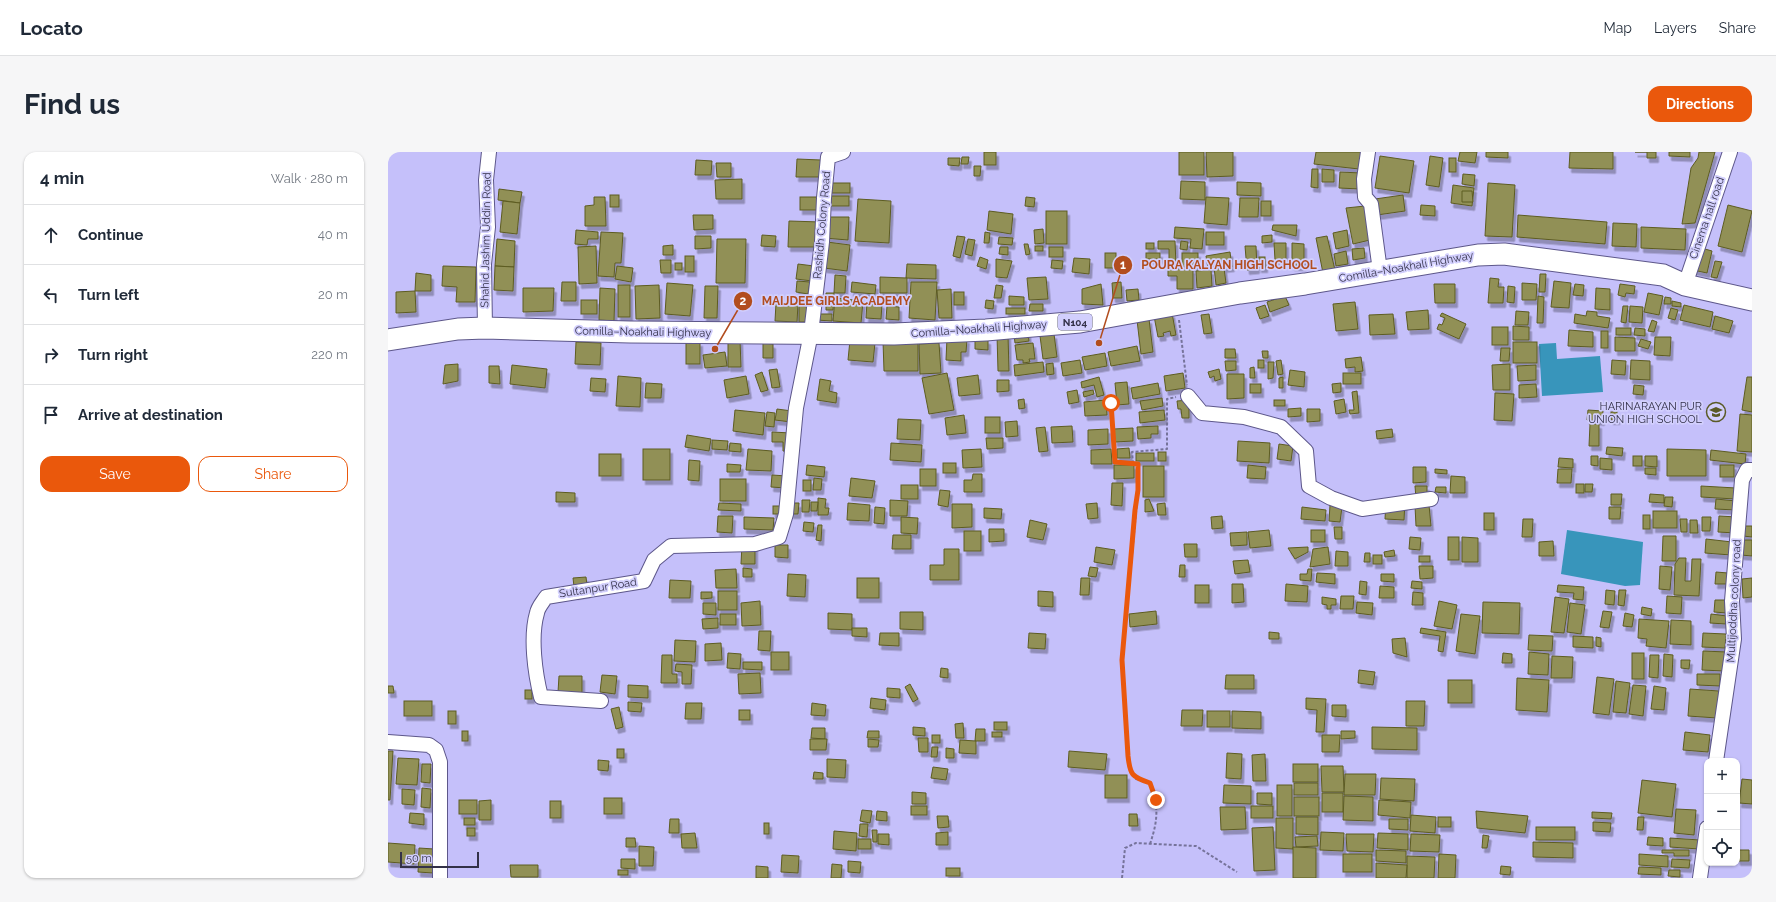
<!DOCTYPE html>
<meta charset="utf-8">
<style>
:root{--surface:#fff;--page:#f6f6f7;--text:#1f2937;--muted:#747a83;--line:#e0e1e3;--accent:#ea580c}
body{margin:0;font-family:Raleway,sans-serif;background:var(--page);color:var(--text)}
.controls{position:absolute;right:12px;bottom:12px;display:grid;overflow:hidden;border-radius:8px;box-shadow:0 1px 3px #0004}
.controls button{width:36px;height:36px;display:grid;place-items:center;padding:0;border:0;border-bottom:1px solid var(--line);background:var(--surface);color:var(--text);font:20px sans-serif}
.scale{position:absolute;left:12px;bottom:10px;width:79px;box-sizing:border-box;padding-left:4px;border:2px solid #333148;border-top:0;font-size:11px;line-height:14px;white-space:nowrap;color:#333148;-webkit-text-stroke:3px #d2cffd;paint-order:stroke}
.stop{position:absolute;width:12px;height:12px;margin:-9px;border:3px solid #ea580c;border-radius:50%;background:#fff}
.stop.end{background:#ea580c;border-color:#fff;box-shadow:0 1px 4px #0008}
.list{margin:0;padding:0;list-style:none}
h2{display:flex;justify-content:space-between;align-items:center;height:52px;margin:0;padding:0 16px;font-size:17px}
h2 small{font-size:13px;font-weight:400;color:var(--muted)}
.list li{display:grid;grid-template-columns:26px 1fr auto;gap:12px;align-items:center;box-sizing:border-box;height:60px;padding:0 16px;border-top:1px solid var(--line)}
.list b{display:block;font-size:15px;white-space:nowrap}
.list em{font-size:13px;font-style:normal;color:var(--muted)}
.actions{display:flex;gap:8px;padding:12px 16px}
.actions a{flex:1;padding:9px 0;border:1px solid var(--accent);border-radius:12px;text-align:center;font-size:14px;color:var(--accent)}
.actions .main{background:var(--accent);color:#fff}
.icon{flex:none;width:22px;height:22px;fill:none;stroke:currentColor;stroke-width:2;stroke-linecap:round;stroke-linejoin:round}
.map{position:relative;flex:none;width:1364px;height:726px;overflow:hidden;border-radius:12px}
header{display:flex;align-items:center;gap:24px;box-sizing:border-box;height:56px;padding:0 20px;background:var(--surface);border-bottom:1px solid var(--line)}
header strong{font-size:19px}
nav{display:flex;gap:22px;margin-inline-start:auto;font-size:14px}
.intro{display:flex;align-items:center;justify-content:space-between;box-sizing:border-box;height:96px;padding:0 24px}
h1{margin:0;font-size:28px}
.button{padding:10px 18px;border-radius:12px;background:var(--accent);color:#fff;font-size:14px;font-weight:700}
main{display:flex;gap:24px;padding:0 24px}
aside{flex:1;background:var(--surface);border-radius:12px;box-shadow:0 1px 3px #0004}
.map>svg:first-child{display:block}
</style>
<header>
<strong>Locato</strong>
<nav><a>Map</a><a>Layers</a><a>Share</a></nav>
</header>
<div class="intro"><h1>Find us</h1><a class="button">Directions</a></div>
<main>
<aside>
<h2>4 min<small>Walk · 280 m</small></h2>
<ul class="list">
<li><svg class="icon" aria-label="ahead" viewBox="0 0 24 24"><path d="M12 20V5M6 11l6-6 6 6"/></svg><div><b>Continue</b></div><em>40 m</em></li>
<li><svg class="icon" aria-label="left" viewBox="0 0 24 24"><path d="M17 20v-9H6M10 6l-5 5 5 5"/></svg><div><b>Turn left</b></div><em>20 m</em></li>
<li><svg class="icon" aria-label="right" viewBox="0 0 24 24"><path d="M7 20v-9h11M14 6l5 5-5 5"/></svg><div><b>Turn right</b></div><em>220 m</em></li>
<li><svg class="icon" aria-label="arrive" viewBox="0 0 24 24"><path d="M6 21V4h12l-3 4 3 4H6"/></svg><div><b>Arrive at destination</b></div></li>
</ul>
<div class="actions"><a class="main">Save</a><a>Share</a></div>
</aside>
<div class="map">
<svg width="1364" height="726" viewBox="0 0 1364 726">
<defs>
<filter id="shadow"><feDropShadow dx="2.5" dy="4.5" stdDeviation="0" flood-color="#0004"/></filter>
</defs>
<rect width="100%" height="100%" fill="#c5c0fa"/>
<g fill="#3895bb">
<path d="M1168 191 1169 207 1212 204 1215 240 1154 244 1151 192Z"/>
<path d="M1179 378 1255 390 1252 433 1237 434 1173 422Z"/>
</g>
<g fill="#919056" stroke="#5d5c21" filter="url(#shadow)">
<rect x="596" y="0" width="12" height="13"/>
<rect x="791" y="0" width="25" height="23"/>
<path d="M818 0H845V24L819 25Z"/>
<path d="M928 0H973L971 17 926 12Z"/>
<path d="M1072 0H1089L1087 11 1070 9Z"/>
<path d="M1098 0H1120V6L1098 5Z"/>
<path d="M1182 0H1225V17L1181 16Z"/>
<path d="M1247 0H1268V6H1259V0Z"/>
<path d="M1281 0H1302V5L1281 4Z"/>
<path d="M1311 0H1327L1307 71 1294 72 1303 16 1310 6Z"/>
<path d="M992 4 1026 9 1021 41 987 36Z"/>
<path d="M1042 4 1055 6 1051 35 1038 33Z"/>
<path d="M574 5H581L580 12H573Z"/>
<path d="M560 6H572L571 14 560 13Z"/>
<rect x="1061" y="6" width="7" height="14"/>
<path d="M409 7 433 8V25H408Z"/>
<path d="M308 8 324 9 323 23H307Z"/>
<path d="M328 11H343V25H329Z"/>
<path d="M586 14H593L592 24H586Z"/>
<path d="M924 17H930V36L923 35Z"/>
<path d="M934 17 946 18V30H934Z"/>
<path d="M952 20 973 21 972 37 951 36Z"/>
<path d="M1075 22 1087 23 1086 34 1074 32Z"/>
<path d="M354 27V47H328L327 28Z"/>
<path d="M793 29 817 30V48L792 47Z"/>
<path d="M849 30 873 31V44L849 43Z"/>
<rect x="442" y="31" width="20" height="10"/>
<path d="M1100 31 1127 33 1124 85 1097 84Z"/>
<path d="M1065 33 1086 36 1084 54 1063 51Z"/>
<path d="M111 37 134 40 132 51 110 48Z"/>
<path d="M1074 39H1084L1085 50H1074Z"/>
<rect x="222" y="43" width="9" height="12"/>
<path d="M1015 43 1017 59 989 63 987 47Z"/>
<rect x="441" y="44" width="20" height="10"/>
<path d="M206 45H217L218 74H197V54L206 53Z"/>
<rect x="412" y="45" width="19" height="13"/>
<path d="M638 45 647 46 646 55 637 54Z"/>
<path d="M818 45 841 46 839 73 816 71Z"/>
<path d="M852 46H871L870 65H851Z"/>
<path d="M470 47 503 49 501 91 467 89Z"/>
<path d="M115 49 132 51 129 82 112 80Z"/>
<rect x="873" y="49" width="10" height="15"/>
<path d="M1033 53 1047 54V64L1032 63Z"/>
<path d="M1340 53 1364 59 1354 100 1330 94Z"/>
<path d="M977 54 982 88 965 92 958 56Z"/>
<path d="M601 59 625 62 623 82 599 78Z"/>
<rect x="658" y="59" width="21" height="33"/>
<path d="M305 63H325V77L306 78Z"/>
<path d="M1130 63 1219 70 1217 92 1129 85Z"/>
<path d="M437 65H461L460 88 436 86Z"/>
<path d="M401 69 433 70 432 95H400Z"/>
<path d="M1225 71 1249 72 1248 95 1224 94Z"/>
<path d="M885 73H909L908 84 884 78Z"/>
<path d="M787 75 816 77 814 97 802 96 803 87 786 86Z"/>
<path d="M1253 75 1298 77 1297 98 1253 96Z"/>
<path d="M655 77 656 91 647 92 646 78Z"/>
<path d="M188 78 210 80V87H200L199 93 187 92Z"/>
<path d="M959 78 961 94 948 97 945 81Z"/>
<path d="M213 80 235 81 233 111H227L226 125 210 124Z"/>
<path d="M597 80 602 81 601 91H596Z"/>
<rect x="818" y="80" width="18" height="13"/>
<path d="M374 83 388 84 387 95 373 94Z"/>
<path d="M884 83V90L874 91V84Z"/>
<path d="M307 84H323V96L307 97Z"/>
<path d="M569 84 577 85 572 106 565 104Z"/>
<path d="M939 84 947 118 935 121 928 86Z"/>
<path d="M611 85 625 86 624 93 610 92Z"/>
<path d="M109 87 127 89 126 115 107 114Z"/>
<path d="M329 87H358L357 131H328Z"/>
<path d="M580 87 587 88 584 104 577 102Z"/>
<path d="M770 89H787L788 113H781V97H770Z"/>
<path d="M793 89 800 90 799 98 792 97Z"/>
<path d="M439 90 462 93 459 119 436 116Z"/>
<rect x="758" y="91" width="8" height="6"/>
<path d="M886 91H898V107L887 108Z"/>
<path d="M904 91 916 92V114H904Z"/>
<path d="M636 92H640L642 102 638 103Z"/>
<path d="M285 93V103H275V94Z"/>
<path d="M208 94 209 131 191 132 190 95Z"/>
<rect x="647" y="94" width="8" height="5"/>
<path d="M857 94H868L869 117 859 118Z"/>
<path d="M612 95H620V103L611 102Z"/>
<rect x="661" y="95" width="14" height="10"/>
<path d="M1310 95 1324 99 1319 121 1305 118Z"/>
<path d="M976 96 977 106 965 108 964 97Z"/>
<path d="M958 99 960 112 948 114 946 102Z"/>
<path d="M842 100 844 115 836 116 838 131 828 133 826 115 820 116 818 104Z"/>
<rect x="717" y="101" width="11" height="15"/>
<rect x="758" y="101" width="14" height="6"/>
<rect x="794" y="101" width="16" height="14"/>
<rect x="297" y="104" width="9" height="16"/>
<path d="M592 105 600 108 598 117 589 114Z"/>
<rect x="871" y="105" width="6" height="11"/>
<path d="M686 106 702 107 701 122 684 120Z"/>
<path d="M608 107 624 109 619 126 608 125Z"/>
<path d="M272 108H283V121H273Z"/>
<path d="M664 108 675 109 674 117 663 116Z"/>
<path d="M1327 109 1334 110 1329 126 1323 125Z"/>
<rect x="287" y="111" width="7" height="7"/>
<path d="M410 112 426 114 424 129 408 127Z"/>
<path d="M519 112 548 113V127L518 126Z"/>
<path d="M55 114 88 115 87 150H68L69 135 54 134Z"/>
<path d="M107 114 126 115 125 139 106 138Z"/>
<path d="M229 114 245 116 243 130 227 127Z"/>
<path d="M780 117H805V137H789V124H780Z"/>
<path d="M823 118 824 134 809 136 808 119Z"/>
<path d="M28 121 43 123V139H27Z"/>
<path d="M1152 122H1158L1157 140H1151Z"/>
<path d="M447 123 458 124 457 141H446Z"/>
<path d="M492 125 519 126V141H492Z"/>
<path d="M658 125 660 147 641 148 639 126Z"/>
<path d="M1102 126 1111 127 1110 135H1116L1115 151H1100Z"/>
<path d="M409 129 422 130 420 142 408 140Z"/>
<path d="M1166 129 1183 131 1181 156 1163 155Z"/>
<path d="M174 130H188V149H173Z"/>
<path d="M464 130 488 133 487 142 463 140Z"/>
<path d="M523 130H549L547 168 521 166Z"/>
<path d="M733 130 734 146H725L724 131Z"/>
<path d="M279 131 305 133 302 164 277 162Z"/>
<path d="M1134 131 1149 132 1148 148H1134Z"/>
<path d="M713 132 715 153 694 152V137Z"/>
<path d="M1046 132H1067V151H1047Z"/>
<path d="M1187 132 1196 133 1195 144 1185 143Z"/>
<path d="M1232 132 1247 134 1246 142 1238 141 1237 145 1230 143Z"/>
<rect x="230" y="133" width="12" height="32"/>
<path d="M271 133 272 166 248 167 247 134Z"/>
<path d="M608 133 615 134 613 146H606Z"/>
<path d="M317 134H330L329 166H316Z"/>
<path d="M1120 134 1127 135 1126 151 1119 150Z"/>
<path d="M135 136H166L165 159 135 160Z"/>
<path d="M212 136 227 137 226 169 211 168Z"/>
<path d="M1208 136 1222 137V158L1207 157Z"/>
<path d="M563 137 564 166H551L549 138Z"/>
<path d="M750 137 751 148 739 149 738 138Z"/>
<path d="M27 139 28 160 8 161V140Z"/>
<rect x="566" y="140" width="10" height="13"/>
<path d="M438 141H446L445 158H438Z"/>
<path d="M1260 141 1275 144 1271 163 1256 160Z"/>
<path d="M621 144 636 145V153H621Z"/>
<path d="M897 144 901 153 882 160 879 150Z"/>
<path d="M1150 144 1156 145 1155 171H1149Z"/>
<path d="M1277 145 1283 146V152H1276Z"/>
<path d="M447 146 475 149 473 171 445 169Z"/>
<rect x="193" y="148" width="16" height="14"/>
<path d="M598 148 606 149 605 157 597 156Z"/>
<path d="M1284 149 1293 151V155L1284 154Z"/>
<path d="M479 150 494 152 493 167 478 166Z"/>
<path d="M967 150 970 177 948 179 945 152Z"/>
<path d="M388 151 410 152 409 170 387 169Z"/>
<path d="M642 152H655V159H641Z"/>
<path d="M877 153 881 164 872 167 868 156Z"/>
<path d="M1296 153 1325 160 1322 175 1292 168Z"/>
<path d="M411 154 421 155V170H411Z"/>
<path d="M499 154 511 155V168L498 167Z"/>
<path d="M1235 154H1240L1238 171 1233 170Z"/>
<path d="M1242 154 1255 155 1254 171 1241 170Z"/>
<rect x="618" y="156" width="19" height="6"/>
<path d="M1283 156 1290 158 1287 168 1280 166Z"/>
<path d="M1040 158 1041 177 1020 178 1018 160Z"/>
<path d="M1128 159 1141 160 1140 173H1127Z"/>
<path d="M1199 159 1209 160V164L1222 166 1220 176 1186 171 1187 162 1198 164Z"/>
<path d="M784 161 788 183 783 184 782 179 775 181 776 184 770 185 766 164Z"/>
<path d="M1054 161 1078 172 1071 187 1049 177 1051 172 1054 173 1057 166 1052 164Z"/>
<path d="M428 162H444V169L428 168Z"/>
<path d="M821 162 824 181 816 182 813 163Z"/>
<path d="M1005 162 1007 182 982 183 981 163Z"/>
<path d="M1327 164 1345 169 1341 181 1324 177Z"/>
<path d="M761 167 765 200 753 202 749 168Z"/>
<path d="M1264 168 1269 170 1266 180 1260 179Z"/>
<path d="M1125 174 1141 175V188H1125Z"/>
<rect x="1104" y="175" width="16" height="18"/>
<rect x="1228" y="176" width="15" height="7"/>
<path d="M1247 176 1257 177V184L1246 183Z"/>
<path d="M1181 178 1205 180V195L1180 194Z"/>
<rect x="1213" y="179" width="7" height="17"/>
<path d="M640 181 641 189 627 191 626 183Z"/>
<path d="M666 182 669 205 655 207 652 184Z"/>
<path d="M609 183H620L621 219H610Z"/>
<path d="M1227 185 1247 186V199H1227Z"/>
<path d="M1267 185H1283L1282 204 1266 203Z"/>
<path d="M559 186 579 187 578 200H573V209L558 208Z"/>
<path d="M587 187 600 188V198L587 197Z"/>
<path d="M1253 187 1263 190 1260 197 1250 194Z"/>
<path d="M352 188 353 215H340V189Z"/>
<path d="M462 188 487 191 485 210 460 208Z"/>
<path d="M495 189H530V219H496Z"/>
<path d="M188 190 213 191 212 213 187 212Z"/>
<rect x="298" y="190" width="14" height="22"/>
<rect x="1125" y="190" width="24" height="21"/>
<path d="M375 191 385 192V206H375Z"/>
<path d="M551 191 553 221 532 222 531 192Z"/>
<path d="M645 191 647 207H641L642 210 635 211V208H629L627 193Z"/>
<path d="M749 194 752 209 723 214 720 200Z"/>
<path d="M1113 196H1122L1121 209H1112Z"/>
<path d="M837 197H847L848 206H837Z"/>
<path d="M874 199H880V206H875Z"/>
<path d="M337 200 339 214 317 216 315 203Z"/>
<path d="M717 201 719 214 697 218 694 205Z"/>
<path d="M973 205 975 219 967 220V215L958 216 957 207Z"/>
<path d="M692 208 694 221 675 224 673 211Z"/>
<rect x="870" y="208" width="6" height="8"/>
<path d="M893 208 895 222 890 223 888 209Z"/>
<path d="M1224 208 1238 209 1237 223 1223 222Z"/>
<path d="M1243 208 1262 209V228L1242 227Z"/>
<path d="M837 209H848V218L838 219Z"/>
<path d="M655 210 656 220 627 224 626 213Z"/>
<path d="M880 210H886L885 226 880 227Z"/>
<path d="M665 211 666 222 659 223 658 212Z"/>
<path d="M70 212V229L55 232 57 213Z"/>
<path d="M1122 212V238H1105L1104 213Z"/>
<path d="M124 213 159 217 157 236 122 232Z"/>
<path d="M1148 213V228L1130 229 1129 214Z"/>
<path d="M101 214H111L112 232 101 231Z"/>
<path d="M866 215 867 226H862V216Z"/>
<path d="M389 217 392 235 384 236 381 218Z"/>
<path d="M831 217 833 227 827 229 826 224 822 226 820 220Z"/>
<path d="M902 218 917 220 916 235 900 233Z"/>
<path d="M374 220 380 238 373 240 367 223Z"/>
<path d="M559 221 566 258 541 262 534 226Z"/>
<path d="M795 221 797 236 778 239 776 224Z"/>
<rect x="955" y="221" width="18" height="11"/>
<path d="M839 222H856V246L839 247Z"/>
<path d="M590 223 592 242 571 244 569 226Z"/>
<path d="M230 224 253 226 252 255 228 254Z"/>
<path d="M358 224 361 242 339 246 336 228Z"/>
<path d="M711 225 716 243 709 245 706 233 694 236 693 230Z"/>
<path d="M895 225V236H891V226Z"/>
<path d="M1359 225H1364V260L1354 258Z"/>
<path d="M203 226 218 227 217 240 202 239Z"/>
<path d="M432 227 443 229 441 239 449 241 448 251 429 248Z"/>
<path d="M609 228H621V239L609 240Z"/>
<path d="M739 230 741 252 729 253 727 231Z"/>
<path d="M258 231 274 232 273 246H257Z"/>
<path d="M770 231 772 242 745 247 743 236Z"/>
<path d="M953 231V240L945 241 944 232Z"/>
<rect x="862" y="232" width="11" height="9"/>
<path d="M1148 232 1149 245 1131 246V233Z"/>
<path d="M1246 233 1256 234 1255 243 1245 242Z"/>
<path d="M689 238 691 250 681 252 679 240Z"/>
<path d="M705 238 706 242 696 245 695 240Z"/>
<path d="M969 239 971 261 962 262 961 258H966L964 240Z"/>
<path d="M1107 241 1126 242 1124 269 1106 268Z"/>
<path d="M774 246 775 254 754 258 752 249Z"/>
<path d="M636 247 637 256 631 257 630 248Z"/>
<path d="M956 247 958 260 948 262 946 249Z"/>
<path d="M718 248 719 263 697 264 696 250Z"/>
<path d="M801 248V266H794L793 257H790L789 249Z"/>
<rect x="886" y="248" width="11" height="6"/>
<path d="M913 256V264L900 265V257Z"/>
<path d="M389 257 404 259 403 270 387 268Z"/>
<path d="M919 257H932V269L919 270Z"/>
<path d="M347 258 377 261 375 283 345 279Z"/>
<path d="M776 258 777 268 752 271 751 260Z"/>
<path d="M1200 258 1215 259 1214 269 1199 268Z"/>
<path d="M379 260 387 261 386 275 377 274Z"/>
<rect x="1223" y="260" width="6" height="8"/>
<path d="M1352 262 1364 263V300L1349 299Z"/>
<path d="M576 263 578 281 559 283 557 266Z"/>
<rect x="597" y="265" width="15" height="16"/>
<path d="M510 267 533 268 532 288 509 287Z"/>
<path d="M629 269 630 284 618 285 617 270Z"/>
<path d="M1202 272H1211V294H1201Z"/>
<path d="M684 274 685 290 664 291 663 275Z"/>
<path d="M770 274V282H763V286L750 287 749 275Z"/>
<path d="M657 275 660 299 651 300 648 276Z"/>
<path d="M745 276V289L727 290 726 277Z"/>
<path d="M720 277V292L700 293V278Z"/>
<path d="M1004 277 1005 285 989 287 988 279Z"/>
<path d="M384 280 403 281 402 300 395 299V290H384Z"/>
<path d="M299 283 323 287 321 299 297 295Z"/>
<path d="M598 286H615V296L599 297Z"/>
<path d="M324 288 340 289 339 298 324 297Z"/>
<path d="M850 289 882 291 881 311 849 309Z"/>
<path d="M342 291 353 292V300L341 299Z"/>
<path d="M503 291 534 293 533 310 502 308Z"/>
<path d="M891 292 905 294 903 309 889 307Z"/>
<path d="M1219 295 1235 296 1234 304 1218 302Z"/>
<path d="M741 296 742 306H729V297Z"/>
<rect x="255" y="297" width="27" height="31"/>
<path d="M360 297 384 299 383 319 358 318Z"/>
<path d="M593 297 594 315 575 316 574 298Z"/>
<path d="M723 297 724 312H703V298Z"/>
<path d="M1279 297 1318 298V324H1279Z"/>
<path d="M1323 298 1358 302 1357 312 1322 308Z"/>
<rect x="770" y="300" width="8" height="9"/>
<rect x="748" y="301" width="18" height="8"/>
<rect x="211" y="302" width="22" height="22"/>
<path d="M1203 304H1210V314L1203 313Z"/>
<rect x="1245" y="304" width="9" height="10"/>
<path d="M1257 304H1269V315L1257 314Z"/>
<path d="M1171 306 1185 307V316L1170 315Z"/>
<path d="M1212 306 1224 307V318L1212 317Z"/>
<path d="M301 308 312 309 311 329 300 328Z"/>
<rect x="555" y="311" width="13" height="10"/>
<path d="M339 312 353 313 352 320H339Z"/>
<path d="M419 313 437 315 436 325 418 323Z"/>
<path d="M726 313H746V326L726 327Z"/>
<path d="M860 313 878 315 877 327 859 326Z"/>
<rect x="1332" y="313" width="14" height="12"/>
<rect x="755" y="314" width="21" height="31"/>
<path d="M1025 315H1038V330L1025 331Z"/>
<path d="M1257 316H1268V323L1257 322Z"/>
<rect x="532" y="317" width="16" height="17"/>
<path d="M1047 317 1059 318V322L1047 321Z"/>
<path d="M1170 317H1184L1183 331H1169Z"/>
<path d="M585 322H594V340H576V328H584Z"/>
<path d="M384 323 399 324 398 336 383 335Z"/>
<path d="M1063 324 1077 325V341H1062Z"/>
<path d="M426 326 434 327 433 338H425Z"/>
<path d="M463 326 487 329 484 346 461 344Z"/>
<rect x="332" y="327" width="26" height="22"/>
<rect x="415" y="328" width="8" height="11"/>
<path d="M724 331H735L734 354 723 353Z"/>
<rect x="1188" y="332" width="8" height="9"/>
<path d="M1197 332H1205L1204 340H1197Z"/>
<rect x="513" y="333" width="17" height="14"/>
<path d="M1027 334H1039V347H1028Z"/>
<path d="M1313 334 1348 336 1347 347 1313 345Z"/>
<path d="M1048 335H1058V341L1047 340Z"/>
<path d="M552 338 562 339 560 355 550 353Z"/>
<path d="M168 340 187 341V350H168Z"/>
<path d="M1223 342H1234L1233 353H1223Z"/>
<path d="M1262 342 1276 343V351L1261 350Z"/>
<path d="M1277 345H1285L1284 355 1276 354Z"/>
<path d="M430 346 438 347 437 356H441L440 363H430Z"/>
<path d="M761 347 766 359 757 360V348Z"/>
<path d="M1328 347 1348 349V358L1327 357Z"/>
<path d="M414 348H422L421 360H414Z"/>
<path d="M502 348 520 349 519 364H502Z"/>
<path d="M998 348 1017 349 1016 368 997 367Z"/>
<path d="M423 350H430L429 359H423Z"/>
<path d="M331 351 353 352V359L330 358Z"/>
<path d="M403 351H411L410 362H403Z"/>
<path d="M460 351 482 353 481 369 459 368Z"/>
<path d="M709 351 710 366 700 367 698 352Z"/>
<path d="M777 351 778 363H770L769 352Z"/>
<path d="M564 352H584V375L564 376Z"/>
<path d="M942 353 954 355 952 370 941 369Z"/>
<path d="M1041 353 1043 374H1028L1027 354Z"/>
<rect x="385" y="354" width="10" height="8"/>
<path d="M487 355 497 356 496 372 486 371Z"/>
<path d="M914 355 938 358 937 369 913 367Z"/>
<path d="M1221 355H1233L1232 367H1221Z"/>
<path d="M596 356 614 357 613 367 596 366Z"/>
<rect x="1265" y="359" width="24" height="17"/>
<rect x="1096" y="361" width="10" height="17"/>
<rect x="1255" y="363" width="7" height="14"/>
<path d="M330 364H345L344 381 329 380Z"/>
<path d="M834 364 835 376 824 377 823 365Z"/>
<path d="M1331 364 1349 365 1348 381 1330 380Z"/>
<path d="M356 365 386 366 385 378 356 377Z"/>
<path d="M513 365 530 366 529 382 513 381Z"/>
<path d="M1314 365H1323L1322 379H1314Z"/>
<path d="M1135 367H1145L1144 385H1134Z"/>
<path d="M1292 367H1299V380H1293Z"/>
<path d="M642 368 659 372 655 388 639 385Z"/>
<path d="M1302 368H1309L1310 381H1302Z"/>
<path d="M416 370 426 371 425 380 415 379Z"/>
<path d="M430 373H434L433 389 428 388Z"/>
<path d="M1355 374H1364V385L1355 384Z"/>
<path d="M946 375H954V387H947Z"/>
<path d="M601 377H616V389L601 390Z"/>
<path d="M881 378 883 394 862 396 860 380Z"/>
<rect x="923" y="378" width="14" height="12"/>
<rect x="576" y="379" width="17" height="20"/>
<path d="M859 380V393L843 394 842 381Z"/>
<path d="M505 383H523V397H504Z"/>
<path d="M1275 384H1288V409H1274Z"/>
<path d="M1022 385 1033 386 1032 398 1021 397Z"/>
<rect x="1060" y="385" width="11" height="23"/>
<path d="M1074 385 1090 386V410H1074Z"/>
<path d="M1318 387 1344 390 1343 403 1317 401Z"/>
<path d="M1354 388H1364V404L1353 403Z"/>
<path d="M1165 389 1166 404H1151V390Z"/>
<path d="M354 392H367V412H353Z"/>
<path d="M796 392H809V405H797Z"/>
<path d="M387 393H400V406L387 405Z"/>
<path d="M708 395 727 398 724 413 706 410Z"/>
<path d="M920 395V400L907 407 900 396Z"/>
<path d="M940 395 942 412 922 415 925 397Z"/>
<path d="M556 397H571V428H542V413H556Z"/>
<path d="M1006 398 1007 404 997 405 996 400Z"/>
<path d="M948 399 960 400V414H947Z"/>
<path d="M977 401H982V410H976Z"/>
<rect x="985" y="403" width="9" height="9"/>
<rect x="1031" y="404" width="11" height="6"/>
<path d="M1291 406H1298L1297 429H1303L1304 407H1313L1311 444 1286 443 1287 412Z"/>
<path d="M860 408 862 420 847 422 845 409Z"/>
<path d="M792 413H797V425H791Z"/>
<path d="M1031 414H1045V426L1032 427Z"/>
<path d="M1272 414 1284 415 1282 438 1271 437Z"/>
<path d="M702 415 710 416 708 425 700 424Z"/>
<path d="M355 416 364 417V425H355Z"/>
<path d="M348 417 349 436H328L327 418Z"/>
<path d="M920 417H924L923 429 912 428V422H919Z"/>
<path d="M1328 420 1340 421V432H1327Z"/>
<path d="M929 421 947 422V432L928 430Z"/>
<path d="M400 422 418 423 417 445 399 444Z"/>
<path d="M993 422H1006V430L993 429Z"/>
<path d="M198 425 200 441 187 443 185 426Z"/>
<rect x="469" y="426" width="22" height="20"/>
<path d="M693 426H702L701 443H692Z"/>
<path d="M1364 426V445L1355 446 1354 427Z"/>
<path d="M282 428 303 429 302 446H281Z"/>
<path d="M972 429 979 430 978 443 971 442Z"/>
<path d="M1024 429 1034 430V437L1023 436Z"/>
<path d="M844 432H855L856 450 844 451Z"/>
<path d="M898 432 920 434 919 450 897 449Z"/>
<rect x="807" y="433" width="14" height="18"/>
<path d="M1170 433 1196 435 1195 448 1185 447 1186 441 1169 440Z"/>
<path d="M992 434 1006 435V446H991Z"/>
<path d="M1218 438 1227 439 1226 453 1217 452Z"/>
<path d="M1231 438H1238L1236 454 1230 453Z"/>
<rect x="330" y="439" width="19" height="19"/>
<path d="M650 439 665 440V455L650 454Z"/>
<path d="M313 440H324V446L313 447Z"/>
<path d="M1025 440 1035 441V453H1024Z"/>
<path d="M953 444H966L965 457H952Z"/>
<path d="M1279 444 1294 445 1293 462 1278 461Z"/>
<path d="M934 445 948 447V453H943V457H939V453L934 452Z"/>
<path d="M1167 445 1181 447 1176 481 1163 480Z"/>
<path d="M1327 448H1340L1339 461 1326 460Z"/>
<path d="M372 449 373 473 354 474 353 451Z"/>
<path d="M1051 449 1069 453 1064 477 1046 474Z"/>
<path d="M969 450 985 451 984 463 968 461Z"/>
<path d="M1095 450 1132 451 1131 482 1094 481Z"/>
<path d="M315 451H328V463L315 462Z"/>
<path d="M1182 451 1197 453 1193 482 1179 480Z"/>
<path d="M1254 455 1264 457 1263 464 1253 462Z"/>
<path d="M768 459 769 472 742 475 741 462Z"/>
<path d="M1215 459 1224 460 1221 476 1212 475Z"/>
<path d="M512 460H535V478L512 477Z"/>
<path d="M440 461 464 462V478L440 477Z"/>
<path d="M1237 461 1246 463 1244 475 1235 474Z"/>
<rect x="332" y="462" width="16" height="11"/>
<path d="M1073 462 1092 464 1087 502 1068 499Z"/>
<path d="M1323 462 1339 464 1338 472 1322 471Z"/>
<path d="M330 466V476L315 477 314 467Z"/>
<path d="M1251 467 1281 469 1278 496 1258 494 1259 487 1250 486Z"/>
<path d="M1283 468 1303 469V493L1282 492Z"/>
<path d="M464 476H479V485L464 484Z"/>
<path d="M1033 476 1058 480 1055 500 1050 499 1052 484 1032 481Z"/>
<path d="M371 479H383L382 499 370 498Z"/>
<path d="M881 480 891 481V487H881Z"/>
<path d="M492 481H511V494L491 493Z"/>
<path d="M641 481 658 482 657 497 640 496Z"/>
<path d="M1315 481 1338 482 1337 496 1314 495Z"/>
<path d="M1141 483 1165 484 1164 499 1140 498Z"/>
<path d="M1185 484 1205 485V496L1185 495Z"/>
<path d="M1208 485 1213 486V495L1208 494Z"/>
<path d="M1017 486 1019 505 1005 501 1004 487Z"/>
<path d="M287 488 308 489 307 510 286 509Z"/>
<path d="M333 491 334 508 317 509V492Z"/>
<path d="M1315 499 1339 500 1336 519 1314 518Z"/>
<rect x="383" y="500" width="18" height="18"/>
<path d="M1141 500 1161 502 1160 523 1140 522Z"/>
<path d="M340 501 353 502 352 517 339 516Z"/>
<path d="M1115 501 1124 502V511H1114Z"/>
<rect x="1244" y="501" width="12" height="26"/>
<path d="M1276 502 1285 503 1284 525 1275 524Z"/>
<path d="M274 503H284V522H289V531H273Z"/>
<path d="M1262 503H1271L1270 526 1261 525Z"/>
<path d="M1164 504 1185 505 1184 526H1163Z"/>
<path d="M1293 508H1302L1301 517 1293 516Z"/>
<path d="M355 510H374V518L355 517Z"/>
<path d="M288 512 304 513 303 532H294V520L287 519Z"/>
<path d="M553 516 560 517V526L552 525Z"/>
<path d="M971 518 987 520 985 533 970 531Z"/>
<path d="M372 521 373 541 351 542 350 522Z"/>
<path d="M1309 522H1332V534L1309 533Z"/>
<path d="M214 523 229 524 227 542 212 540Z"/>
<path d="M838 523H866V537H837Z"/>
<path d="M171 524H194V541L170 540Z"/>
<path d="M1209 525 1226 527 1221 563 1205 561Z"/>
<path d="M1129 526 1161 528 1159 560 1128 558Z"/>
<rect x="1060" y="528" width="24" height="23"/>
<path d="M1228 529 1242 531 1238 561 1225 560Z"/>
<path d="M522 532 530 547 525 550 517 535Z"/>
<path d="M240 533 260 534V546L240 545Z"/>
<path d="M1245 533 1258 534 1255 564 1241 562Z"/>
<path d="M0 534H5L6 541H0Z"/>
<path d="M1266 534 1278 536 1276 558 1263 557Z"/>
<path d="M499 536 512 537V546L499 545Z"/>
<path d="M1302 537 1331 539 1329 566 1300 564Z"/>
<rect x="137" y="538" width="7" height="9"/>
<path d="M483 546 498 548 497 558 482 556Z"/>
<path d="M918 546 938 547 936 580H928L929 558 918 557Z"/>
<rect x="16" y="549" width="28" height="15"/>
<path d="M1018 549H1037L1036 574H1018Z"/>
<path d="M240 550 254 551 253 560 240 559Z"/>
<path d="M298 551H314L313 567H297Z"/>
<path d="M424 551 438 553 437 564 423 563Z"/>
<path d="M944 553H958V565L944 564Z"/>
<path d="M231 555 235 575 228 577 223 557Z"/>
<rect x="351" y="558" width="11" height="10"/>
<path d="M794 558H815L814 574H793Z"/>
<rect x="60" y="559" width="8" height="13"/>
<rect x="819" y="559" width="23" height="16"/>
<path d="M844 559 873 560V577L844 576Z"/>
<rect x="606" y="570" width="13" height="8"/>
<path d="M575 571 576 586H568L567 572Z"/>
<path d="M525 575 537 576V584L525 583Z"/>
<path d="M984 575 1029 576V598L984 597Z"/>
<path d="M424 576H437V587L423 586Z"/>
<path d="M588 577H597V589H587Z"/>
<rect x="74" y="579" width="6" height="10"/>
<path d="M480 579H491V586H479Z"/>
<path d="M953 579H967V586L953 587Z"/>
<rect x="604" y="580" width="10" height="5"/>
<path d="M1297 580 1322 583 1320 600 1295 598Z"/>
<rect x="544" y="583" width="8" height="8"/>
<path d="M934 583H952L951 600H934Z"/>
<path d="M530 586H540V600H531Z"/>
<path d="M422 587H439L438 598H422Z"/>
<path d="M480 587 491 588 490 595H480Z"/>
<path d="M572 588 588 589V602L571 601Z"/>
<path d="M544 595H550L549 605H543Z"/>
<path d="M558 596 566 597V606H558Z"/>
<rect x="229" y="597" width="7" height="9"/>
<path d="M0 599H5L2 648H0Z"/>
<path d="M681 599 719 602 717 618 680 615Z"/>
<path d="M839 601 854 602 853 627 838 626Z"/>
<path d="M877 602 878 629H865L864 603Z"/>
<path d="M10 606 31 607 29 633 8 632Z"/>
<path d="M439 607 458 608 457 626 439 625Z"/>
<path d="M210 608 221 609 220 619 210 618Z"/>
<path d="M34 612H43L42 631 33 630Z"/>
<rect x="905" y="612" width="25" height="18"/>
<path d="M933 614H955L956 640H934Z"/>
<path d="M545 615 560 617 558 628 543 626Z"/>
<path d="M426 620 435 621V627H425Z"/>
<path d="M957 622H988L987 643H956Z"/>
<rect x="717" y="623" width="22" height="23"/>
<path d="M993 626 1027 627 1026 649 992 647Z"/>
<path d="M1354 627 1364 628V652L1351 651Z"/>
<path d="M1254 628 1288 632 1284 665 1250 661Z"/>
<rect x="906" y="631" width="24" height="12"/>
<path d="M836 633 863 634V652L835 651Z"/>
<rect x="889" y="633" width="15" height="31"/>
<path d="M34 636 43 637 42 656 33 655Z"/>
<path d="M14 637 27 638 26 653 14 652Z"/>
<path d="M524 640 538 641V652H524Z"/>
<path d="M869 641H884V653L869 652Z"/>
<rect x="934" y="641" width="21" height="19"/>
<path d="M956 644 985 645V669L955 668Z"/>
<rect x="906" y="645" width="25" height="19"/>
<rect x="216" y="646" width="18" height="16"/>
<rect x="71" y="648" width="18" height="14"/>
<path d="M103 648V668H91V649Z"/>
<path d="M991 648 1023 650 1022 666 990 663Z"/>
<rect x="162" y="649" width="11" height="17"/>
<rect x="523" y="654" width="16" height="9"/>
<rect x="863" y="654" width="22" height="12"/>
<path d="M832 655H857L858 677 833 678Z"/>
<path d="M1288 657 1308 658 1306 683 1286 681Z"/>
<path d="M474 658 484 659 482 671 472 669Z"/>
<path d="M489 659 499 660V669L488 668Z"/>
<path d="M1088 659 1140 664 1137 681 1089 676Z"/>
<path d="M1204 660 1224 661 1223 667 1204 666Z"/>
<path d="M22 661 36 662V673L21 671Z"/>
<path d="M741 662H749L750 674H741Z"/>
<path d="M1023 663 1048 665 1047 681 1022 679Z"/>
<path d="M549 664H560L561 675 550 676Z"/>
<path d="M908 665H930V683L908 682Z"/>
<rect x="1050" y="665" width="13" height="10"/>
<path d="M1250 665H1256L1255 678H1249Z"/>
<rect x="76" y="666" width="11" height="7"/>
<path d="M888 666H905V697L888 696Z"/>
<path d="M282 667H291V681H281Z"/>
<path d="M1001 667H1020V678L1001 677Z"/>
<path d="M1205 670 1223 671 1222 680 1205 679Z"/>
<rect x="376" y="671" width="5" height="11"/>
<path d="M472 672H480L479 685 471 684Z"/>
<path d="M885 675 887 718 866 719 864 676Z"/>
<rect x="1148" y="675" width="39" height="13"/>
<rect x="79" y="676" width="8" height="8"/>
<path d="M484 678H489V690H485Z"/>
<path d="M446 679 469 681 468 699 445 697Z"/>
<path d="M560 680V693H548V681Z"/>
<path d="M933 680 956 681 955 699 932 698Z"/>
<path d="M307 681 309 696H294L293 682Z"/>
<path d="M990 681 1020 682V698L989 696Z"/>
<path d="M490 682H501V693L490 692Z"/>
<path d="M958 682H986L985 700 959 699Z"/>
<path d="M1023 682 1052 683 1051 700 1022 699Z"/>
<path d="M1095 683 1101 684 1099 696H1094Z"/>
<path d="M929 684 930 694 908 695 907 685Z"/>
<path d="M1260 685 1275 686V694L1259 693Z"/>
<path d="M238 686H247L248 695H238Z"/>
<path d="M1282 686 1312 688 1311 697 1282 695Z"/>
<rect x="470" y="687" width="13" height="10"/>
<path d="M1145 690 1185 691V706L1145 705Z"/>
<path d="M0 691 27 693 26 712 0 710Z"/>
<path d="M251 694 266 695 265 714H251Z"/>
<path d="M905 695 928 696V726H905Z"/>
<path d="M31 696 46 697 45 721 30 720Z"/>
<path d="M988 698 1018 699V711L988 709Z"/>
<path d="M1274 698H1301V704H1286V701H1274Z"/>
<path d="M1349 698H1361V709H1350Z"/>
<rect x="955" y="702" width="29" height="18"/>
<path d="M1051 702 1068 703 1067 726H1050Z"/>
<path d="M1251 702 1280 704V715L1251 713Z"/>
<path d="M394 703 411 704 410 721 393 720Z"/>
<path d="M1019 704 1047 705 1046 726H1019Z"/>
<path d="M233 707H247V717L233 716Z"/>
<path d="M1284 707 1302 708 1301 716 1283 715Z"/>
<path d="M460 709 473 710 472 721 460 720Z"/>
<path d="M988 711 1019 713 1018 726H988Z"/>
<path d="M444 712 454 713 453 726H443Z"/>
<path d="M122 713H150V725H123Z"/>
<path d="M368 714 380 715V726H368Z"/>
<path d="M1113 714 1123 715 1122 723 1112 722Z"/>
<path d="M1251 715 1273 716V723L1250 722Z"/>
<rect x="558" y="716" width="14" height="8"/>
<rect x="230" y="718" width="10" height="5"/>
<path d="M1281 718H1292V725L1280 724Z"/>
</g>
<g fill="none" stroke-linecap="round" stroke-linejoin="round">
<defs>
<g id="minor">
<path d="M980 0 976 27 977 45 983 52 992 119"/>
<path d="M1297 133 1342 0"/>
<path d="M97 176 96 112 100 75 98 28 101 0"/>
<path d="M800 244 814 261 856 265 893 275 918 299 921 334 943 346 974 357 1043 347"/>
<path d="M213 549 153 545C147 521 142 485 149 461 150 455 155 450 158 445L256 429 266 408 283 394 367 392 391 385 398 362 408 256 423 181 434 90 436 46 440 5 455 0"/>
<path d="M0 590 41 593 48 598 52 610V726"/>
<path d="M1328 609 1346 487 1344 449 1354 328 1359 318H1364"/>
<path d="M1312 726 1319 676"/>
</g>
<path id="highway" d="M0 188 70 177 97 176 242 180 506 182 598 178 692 170 852 141 917 132 1090 103 1116 102 1275 123 1297 133 1364 148"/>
</defs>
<use href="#minor" stroke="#5d578a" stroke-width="16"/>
<use href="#highway" stroke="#5d578a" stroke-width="23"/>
<g stroke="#76739a" stroke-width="2" stroke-dasharray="3 2" stroke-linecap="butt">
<path d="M791 168 799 233"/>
<path d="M723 251 727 310 745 311"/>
<path d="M762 692C770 668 771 655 762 631L748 627 742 619 734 508 751 329 750 312 745 311 744 300 779 297V247L788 245"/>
<path d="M734 726 737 696 748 691 808 694 849 720"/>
</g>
<use href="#minor" stroke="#fff" stroke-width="14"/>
<use href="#highway" stroke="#fff" stroke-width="21"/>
</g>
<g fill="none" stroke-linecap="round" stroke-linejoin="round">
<path stroke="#ea580c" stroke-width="5" d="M723 251 727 310 750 312V338L747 358 734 508 740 604C742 623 744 625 762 631L768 648"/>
</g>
<defs>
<symbol id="school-ring" viewBox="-11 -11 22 22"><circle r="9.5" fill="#d2cffd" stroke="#5a5a26" stroke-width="1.5"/><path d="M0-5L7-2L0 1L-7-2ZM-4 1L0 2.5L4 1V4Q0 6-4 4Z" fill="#5a5a26"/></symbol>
</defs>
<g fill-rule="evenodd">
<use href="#school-ring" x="1317" y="249" width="22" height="22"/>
</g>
<g text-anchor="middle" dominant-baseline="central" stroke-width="3.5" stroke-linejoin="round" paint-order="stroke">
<rect fill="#d2cffd" stroke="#63607e" stroke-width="1" x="670" y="162" width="34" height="16" rx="3"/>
<g font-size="10" font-weight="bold" fill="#333148">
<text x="687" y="170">N104</text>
</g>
<g font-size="11" fill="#333148" stroke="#d2cffd">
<text transform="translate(1319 66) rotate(-71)">Cinema hall road</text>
<text transform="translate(434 73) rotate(-85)">Rashidh Colony Road</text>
<text transform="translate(98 88) rotate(-89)">Shahid Jashim Uddin Road</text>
<text transform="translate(1018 115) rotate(-10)">Comilla–Noakhali Highway</text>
<text transform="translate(591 177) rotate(-4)">Comilla–Noakhali Highway</text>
<text transform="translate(255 180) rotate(1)">Comilla–Noakhali Highway</text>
<text transform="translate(210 436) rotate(-9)">Sultanpur Road</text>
<text transform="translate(1346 449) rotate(-87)">Multijoddha colony road</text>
</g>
<g font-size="11" fill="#333148" stroke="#d2cffd" text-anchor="end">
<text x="1314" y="254">HARINARAYAN PUR<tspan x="1314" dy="13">UNION HIGH SCHOOL</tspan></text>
</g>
</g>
<path fill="none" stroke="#b24d1e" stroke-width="1.5" d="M711 191L735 113M327 197L355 149"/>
<g fill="#b24d1e" stroke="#d2cffd" stroke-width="1.5">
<circle cx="711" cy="191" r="4"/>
<circle cx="327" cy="197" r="4"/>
<circle cx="735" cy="113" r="10"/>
<circle cx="355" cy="149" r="10"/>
</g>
<g font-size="12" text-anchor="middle" font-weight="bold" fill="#fff">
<text x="735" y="117">1</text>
<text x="355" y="153">2</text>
</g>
<g font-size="12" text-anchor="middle" font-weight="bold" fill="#b24d1e" stroke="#d2cffd" stroke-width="3.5" stroke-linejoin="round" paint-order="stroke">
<text x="841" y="117">POURA KALYAN HIGH SCHOOL</text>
<text x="448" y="153">MAIJDEE GIRLS ACADEMY</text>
</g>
</svg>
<div class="controls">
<button>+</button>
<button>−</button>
<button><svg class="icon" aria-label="locate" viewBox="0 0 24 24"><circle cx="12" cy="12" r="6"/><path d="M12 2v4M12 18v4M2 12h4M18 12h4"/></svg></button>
</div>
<div class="scale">50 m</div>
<div class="stop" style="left:723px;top:251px"></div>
<div class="stop end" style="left:768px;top:648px"></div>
</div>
</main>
